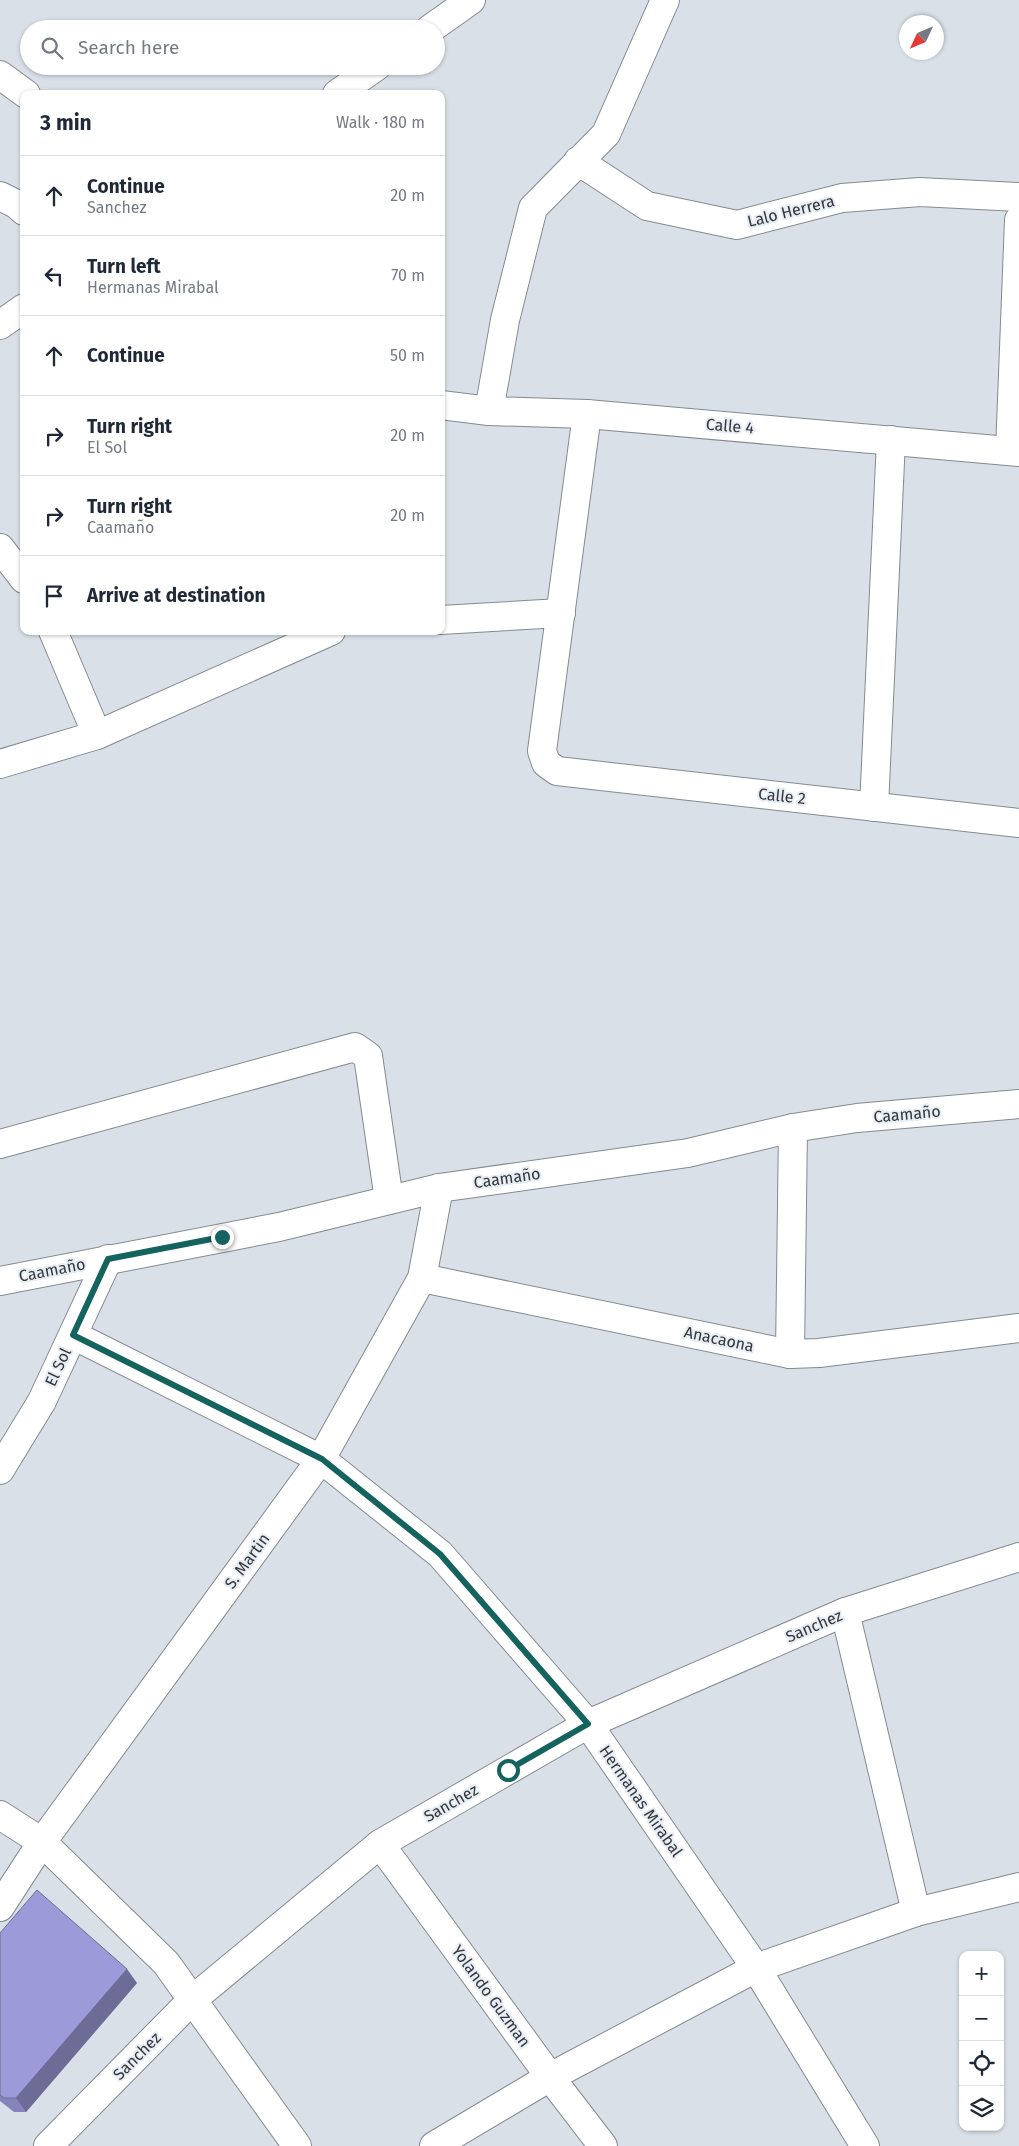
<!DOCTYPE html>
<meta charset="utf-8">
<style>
:root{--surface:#fff;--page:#f6f6f7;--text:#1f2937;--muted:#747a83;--line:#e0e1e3}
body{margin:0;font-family:"Fira Sans",sans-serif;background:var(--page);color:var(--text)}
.controls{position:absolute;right:15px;bottom:15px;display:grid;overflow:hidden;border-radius:10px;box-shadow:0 1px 4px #0004}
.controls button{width:45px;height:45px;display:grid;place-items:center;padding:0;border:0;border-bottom:1px solid var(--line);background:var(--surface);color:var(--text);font:25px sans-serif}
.compass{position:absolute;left:899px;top:15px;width:45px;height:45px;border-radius:50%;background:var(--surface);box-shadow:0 1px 4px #0004;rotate:226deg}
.stop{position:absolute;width:15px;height:15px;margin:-11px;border:4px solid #14635f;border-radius:50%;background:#fff}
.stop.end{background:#14635f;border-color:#fff;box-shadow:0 1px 5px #0008}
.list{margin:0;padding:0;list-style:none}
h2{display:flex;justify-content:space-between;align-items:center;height:65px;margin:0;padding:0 20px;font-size:21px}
h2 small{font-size:16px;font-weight:400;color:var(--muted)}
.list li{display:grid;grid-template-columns:32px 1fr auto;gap:15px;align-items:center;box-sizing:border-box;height:80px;padding:0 20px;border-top:1px solid var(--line)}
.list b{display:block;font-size:19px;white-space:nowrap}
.list p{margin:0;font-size:16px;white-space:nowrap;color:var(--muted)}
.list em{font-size:16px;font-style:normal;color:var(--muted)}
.icon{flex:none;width:28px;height:28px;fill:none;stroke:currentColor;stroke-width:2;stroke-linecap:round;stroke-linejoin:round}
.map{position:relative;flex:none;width:1019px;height:2146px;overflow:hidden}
.search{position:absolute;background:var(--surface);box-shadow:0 1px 4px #0004;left:20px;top:20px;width:425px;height:55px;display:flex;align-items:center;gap:12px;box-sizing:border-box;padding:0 18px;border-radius:28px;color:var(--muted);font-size:19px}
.panel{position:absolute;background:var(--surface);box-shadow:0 1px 4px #0004;left:20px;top:90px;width:425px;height:545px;border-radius:10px}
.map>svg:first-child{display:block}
</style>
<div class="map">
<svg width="1019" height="2146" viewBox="0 0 1019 2146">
<rect width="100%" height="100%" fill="#d9e0e7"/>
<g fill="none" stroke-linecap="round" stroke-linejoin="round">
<defs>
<g id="minor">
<path d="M430 29 471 0"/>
<path d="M0 75 26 94"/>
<path d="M337 94 377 66"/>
<path d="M578 161 647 206 737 225 842 198 920 192 1019 197"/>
<path d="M0 196 16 204 24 211"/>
<path d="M0 325 24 308"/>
<path d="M441 405 489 411 587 414 1019 452"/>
<path d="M489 411 505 320 533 208 606 134 665 0"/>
<path d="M587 414 542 751 546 763 557 771 1019 823"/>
<path d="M1010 451 1019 220"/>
<path d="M0 548 24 579"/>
<path d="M441 620 561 613"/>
<path d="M53 631 97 735"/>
<path d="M0 764 97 735 331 631"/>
<path d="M874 807 891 440"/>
<path d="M0 1144 355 1047 368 1056 389 1200"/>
<path d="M422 1278 790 1354 819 1353 1019 1328"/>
<path d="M0 1281 279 1227 439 1188 688 1153 793 1128 857 1118 1019 1104"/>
<path d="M73 1335 321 1459 440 1554 588 1724 756 1968 865 2146"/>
<path d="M790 1354 793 1128"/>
<path d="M0 1470 42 1401 108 1259"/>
<path d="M845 1612 916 1912"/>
<path d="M0 1815 42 1842 166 1963 297 2146"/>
<path d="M380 1844 550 2077 603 2146"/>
<path d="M0 1907 42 1842 321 1459 422 1278 439 1188"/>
<path d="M48 2146 192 2000 380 1844 588 1724 845 1612 1019 1557"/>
<path d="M434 2146 550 2077 756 1968 916 1912 1019 1887"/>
</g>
</defs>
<use href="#minor" stroke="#858a91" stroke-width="30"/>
<use href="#minor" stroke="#fff" stroke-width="28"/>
</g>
<path fill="#8684ba" d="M0 1933 137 1983 26 2112H14L0 2101Z"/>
<path fill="#6d6c97" d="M127 1969 137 1983 26 2112 16 2098Z"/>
<path fill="#9c9ad8" stroke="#6d6c97" d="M37 1890 127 1969 16 2098H4L0 2095V1933Z"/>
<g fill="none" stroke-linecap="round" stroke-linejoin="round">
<path stroke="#14635f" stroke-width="6" d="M222 1237 108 1259 73 1335 322 1459 440 1554 588 1724 508 1770"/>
</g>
<g text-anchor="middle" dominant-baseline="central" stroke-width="4" stroke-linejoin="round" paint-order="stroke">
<g font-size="16" fill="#343639" stroke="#e6edf4">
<text transform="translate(791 211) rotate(-14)">Lalo Herrera</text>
<text transform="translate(730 426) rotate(5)">Calle 4</text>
<text transform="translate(782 796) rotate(6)">Calle 2</text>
<text transform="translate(907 1114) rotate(-5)">Caamaño</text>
<text transform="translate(507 1178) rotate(-8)">Caamaño</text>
<text transform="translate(52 1270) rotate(-11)">Caamaño</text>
<text transform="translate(719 1339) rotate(12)">Anacaona</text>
<text transform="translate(58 1367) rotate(-65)">El Sol</text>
<text transform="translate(247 1561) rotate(-54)">S. Martin</text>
<text transform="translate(814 1626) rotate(-23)">Sanchez</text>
<text transform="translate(641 1801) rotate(55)">Hermanas Mirabal</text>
<text transform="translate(451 1803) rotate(-30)">Sanchez</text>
<text transform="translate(491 1996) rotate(54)">Yolando Guzman</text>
<text transform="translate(137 2056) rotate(-45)">Sanchez</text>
</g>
</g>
</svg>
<div class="controls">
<button>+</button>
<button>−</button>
<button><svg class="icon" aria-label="locate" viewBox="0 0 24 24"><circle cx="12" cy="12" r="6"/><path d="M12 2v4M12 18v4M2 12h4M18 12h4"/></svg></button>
<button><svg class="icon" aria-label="layers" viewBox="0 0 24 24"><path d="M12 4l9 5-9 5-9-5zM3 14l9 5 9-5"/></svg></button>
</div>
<svg class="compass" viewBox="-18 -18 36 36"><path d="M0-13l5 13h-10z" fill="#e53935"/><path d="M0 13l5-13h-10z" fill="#747a83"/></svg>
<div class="stop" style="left:508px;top:1770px"></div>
<div class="stop end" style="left:222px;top:1237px"></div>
<div class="search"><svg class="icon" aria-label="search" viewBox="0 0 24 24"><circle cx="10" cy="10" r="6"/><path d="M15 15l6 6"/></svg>Search here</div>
<section class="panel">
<h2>3 min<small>Walk · 180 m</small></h2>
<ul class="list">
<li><svg class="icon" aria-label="ahead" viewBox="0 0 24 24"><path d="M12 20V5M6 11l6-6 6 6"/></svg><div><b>Continue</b><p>Sanchez</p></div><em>20 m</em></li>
<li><svg class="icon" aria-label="left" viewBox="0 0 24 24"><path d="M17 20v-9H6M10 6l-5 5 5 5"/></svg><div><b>Turn left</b><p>Hermanas Mirabal</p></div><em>70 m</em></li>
<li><svg class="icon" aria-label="ahead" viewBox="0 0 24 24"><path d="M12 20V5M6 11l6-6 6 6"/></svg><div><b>Continue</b></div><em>50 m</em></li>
<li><svg class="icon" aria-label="right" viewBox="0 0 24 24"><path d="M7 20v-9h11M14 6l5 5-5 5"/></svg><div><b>Turn right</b><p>El Sol</p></div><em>20 m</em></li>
<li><svg class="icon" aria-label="right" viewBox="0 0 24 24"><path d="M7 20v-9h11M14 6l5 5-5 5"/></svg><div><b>Turn right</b><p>Caamaño</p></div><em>20 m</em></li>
<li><svg class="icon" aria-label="arrive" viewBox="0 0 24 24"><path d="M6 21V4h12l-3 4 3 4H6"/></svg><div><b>Arrive at destination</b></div></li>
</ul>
</section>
</div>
